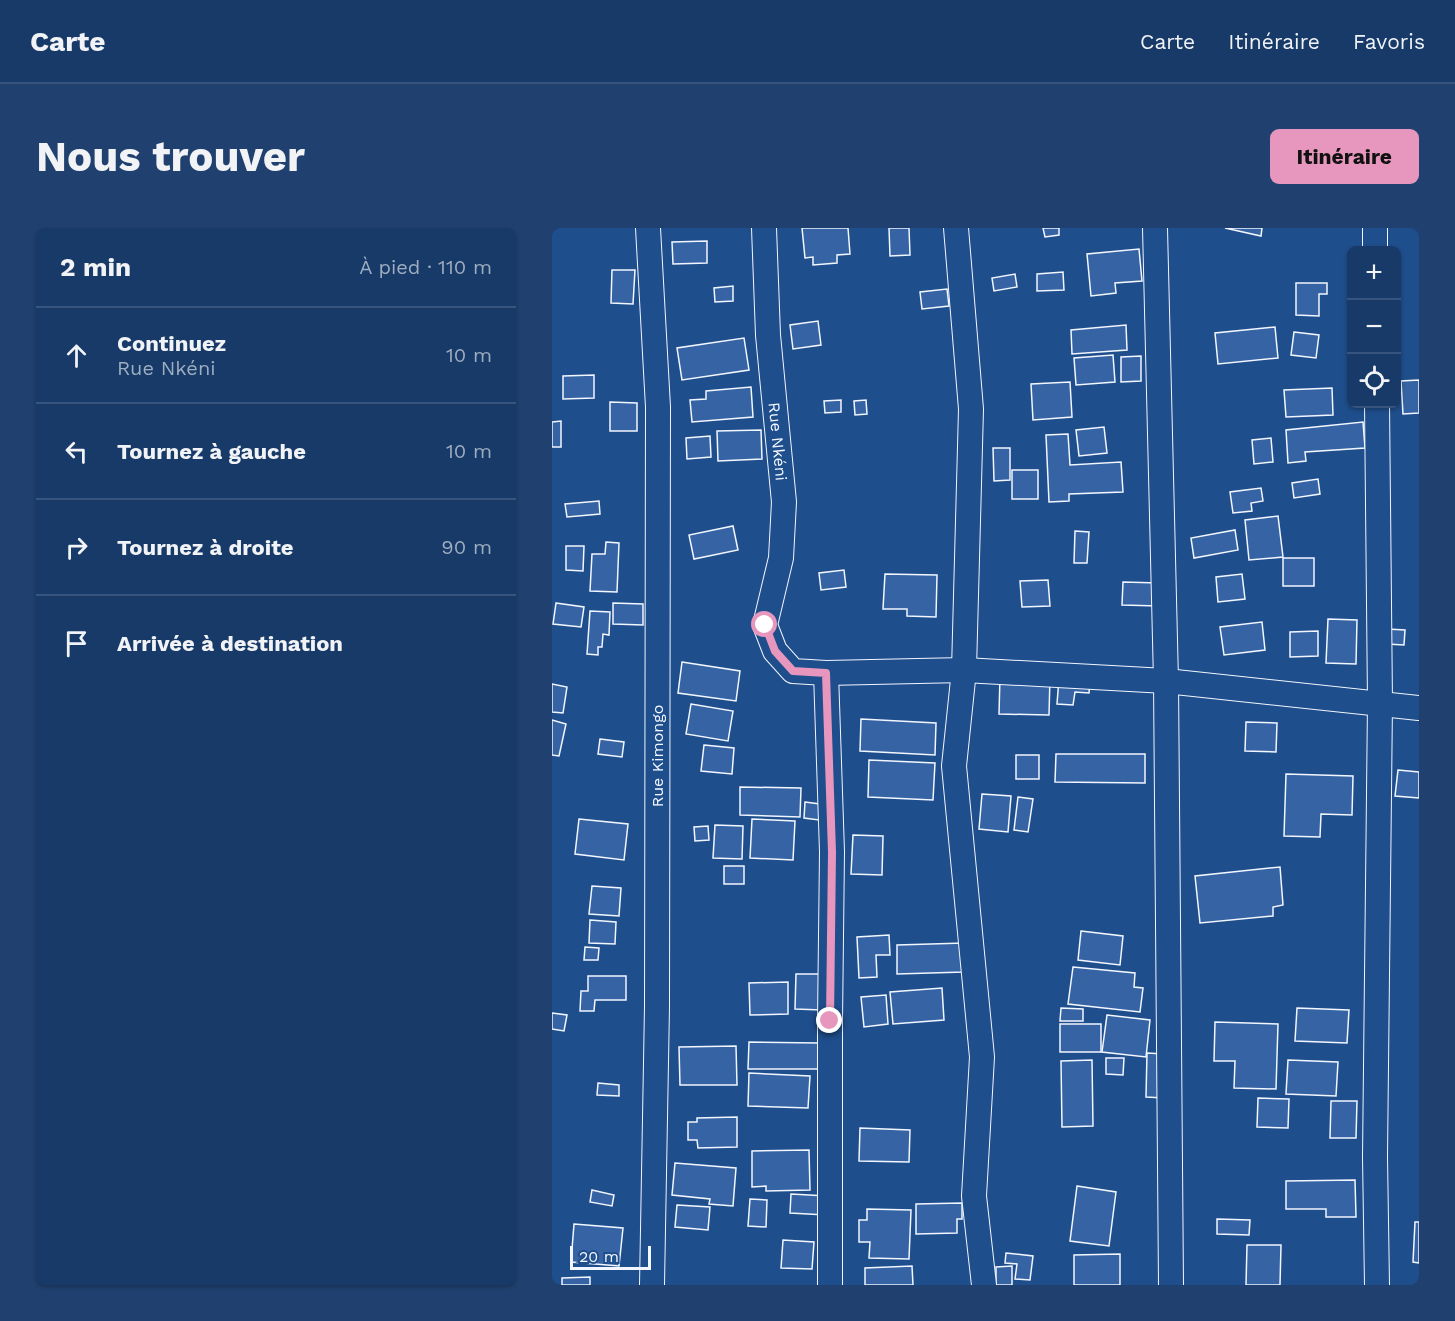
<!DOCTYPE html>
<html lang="fr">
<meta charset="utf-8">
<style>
:root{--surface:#173a69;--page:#20416f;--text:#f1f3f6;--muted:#9eadc0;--line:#36547d;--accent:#e797bd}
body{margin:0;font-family:"Work Sans",sans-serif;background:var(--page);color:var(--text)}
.controls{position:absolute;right:18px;top:18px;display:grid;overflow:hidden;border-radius:9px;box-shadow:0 2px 4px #0004}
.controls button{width:54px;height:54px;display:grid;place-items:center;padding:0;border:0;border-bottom:2px solid var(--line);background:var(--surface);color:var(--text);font:30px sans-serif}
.scale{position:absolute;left:18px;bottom:15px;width:81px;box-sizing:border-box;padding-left:6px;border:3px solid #f2f6ff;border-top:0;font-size:16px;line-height:21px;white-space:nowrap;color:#f2f6ff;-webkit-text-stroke:4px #1f4e8c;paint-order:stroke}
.stop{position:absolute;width:18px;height:18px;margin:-14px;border:4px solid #e797bd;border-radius:50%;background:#fff}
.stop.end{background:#e797bd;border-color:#fff;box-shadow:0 2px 6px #0008}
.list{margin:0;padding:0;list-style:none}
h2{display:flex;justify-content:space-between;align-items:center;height:78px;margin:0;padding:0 24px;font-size:26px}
h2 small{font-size:20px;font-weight:400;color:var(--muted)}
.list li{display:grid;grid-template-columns:39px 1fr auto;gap:18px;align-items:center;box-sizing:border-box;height:96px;padding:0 24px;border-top:2px solid var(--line)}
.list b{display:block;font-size:22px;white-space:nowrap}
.list p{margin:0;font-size:20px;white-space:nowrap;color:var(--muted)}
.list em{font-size:20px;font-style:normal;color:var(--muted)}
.icon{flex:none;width:33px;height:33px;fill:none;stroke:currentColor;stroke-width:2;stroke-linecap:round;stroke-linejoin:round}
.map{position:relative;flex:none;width:867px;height:1057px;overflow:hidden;border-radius:9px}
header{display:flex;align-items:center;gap:36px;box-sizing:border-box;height:84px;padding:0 30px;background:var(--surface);border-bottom:2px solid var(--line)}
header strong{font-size:28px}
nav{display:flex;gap:33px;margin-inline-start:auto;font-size:21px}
.intro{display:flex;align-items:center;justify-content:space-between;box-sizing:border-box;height:144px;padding:0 36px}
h1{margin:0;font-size:42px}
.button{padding:15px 27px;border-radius:9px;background:var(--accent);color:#111;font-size:21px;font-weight:700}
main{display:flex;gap:36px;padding:0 36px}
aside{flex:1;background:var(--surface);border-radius:9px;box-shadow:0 2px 4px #0004}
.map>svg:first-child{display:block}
</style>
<header>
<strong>Carte</strong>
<nav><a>Carte</a><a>Itinéraire</a><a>Favoris</a></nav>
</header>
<div class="intro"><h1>Nous trouver</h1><a class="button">Itinéraire</a></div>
<main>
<aside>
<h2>2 min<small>À pied · 110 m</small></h2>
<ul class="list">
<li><svg class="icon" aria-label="ahead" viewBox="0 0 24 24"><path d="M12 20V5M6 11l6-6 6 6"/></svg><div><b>Continuez</b><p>Rue Nkéni</p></div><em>10 m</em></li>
<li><svg class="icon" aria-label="left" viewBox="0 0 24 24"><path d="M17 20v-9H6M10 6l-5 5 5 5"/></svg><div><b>Tournez à gauche</b></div><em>10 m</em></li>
<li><svg class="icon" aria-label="right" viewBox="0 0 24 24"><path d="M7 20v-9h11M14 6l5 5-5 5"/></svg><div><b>Tournez à droite</b></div><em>90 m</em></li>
<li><svg class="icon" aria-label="arrive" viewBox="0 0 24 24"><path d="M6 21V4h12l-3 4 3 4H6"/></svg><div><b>Arrivée à destination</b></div></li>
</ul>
</aside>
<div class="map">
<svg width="867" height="1057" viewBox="0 0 867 1057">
<rect width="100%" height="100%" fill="#1f4e8c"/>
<g fill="#3563a3" stroke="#f2f6ff" stroke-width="1.5">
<path d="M250 0H296L298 26 285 27V35L261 37V29L253 30Z"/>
<path d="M337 0H357L358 27 338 28Z"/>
<path d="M491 0H507V7L493 9Z"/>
<path d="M673 0H710L709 8Z"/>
<path d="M155 13V35L121 36 120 14Z"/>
<path d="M587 21 590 53 563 55 564 65 539 68 535 26Z"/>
<path d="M60 42H83L81 76 59 75Z"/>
<path d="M511 44 512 62 485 63V46Z"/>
<path d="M463 46 465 59 442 63 440 50Z"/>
<path d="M744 55H775V66H767V88L744 87Z"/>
<path d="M181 58V73L163 74 162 60Z"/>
<path d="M395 61 397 78 370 81 368 64Z"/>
<path d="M266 93 269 117 241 121 238 97Z"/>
<path d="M574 97 575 122 520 126 519 102Z"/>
<path d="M723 99 726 130 666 136 663 105Z"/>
<path d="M742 104 767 107 764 130 739 127Z"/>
<path d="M192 110 197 142 130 152 125 120Z"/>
<path d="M561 127 563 154 524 157 522 130Z"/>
<path d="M589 128V153L569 154V129Z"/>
<path d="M42 147V170L11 171V148Z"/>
<path d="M867 152V185L851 186 849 153Z"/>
<path d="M518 154 520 189 481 192 479 156Z"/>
<path d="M199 159 201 189 140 194 138 172 154 171V163Z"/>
<path d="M780 160 781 187 734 189 732 162Z"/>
<path d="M289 172V184L273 185 272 173Z"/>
<path d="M314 172 315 186 303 187 302 173Z"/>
<path d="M58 174 85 175V203H58Z"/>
<path d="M9 193V219H0V194Z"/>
<path d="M811 194 813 220 753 224 754 233 736 235 734 202Z"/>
<path d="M552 199 555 225 527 228 524 202Z"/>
<path d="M209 202 210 231 166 233 165 203Z"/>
<path d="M516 206 518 237 569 234 571 264 517 266V273L497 274 494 207Z"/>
<path d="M158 208 159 229 135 231 134 210Z"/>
<path d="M719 210 721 234 702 236 700 212Z"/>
<path d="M441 220H458V252L442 253Z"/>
<rect x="460" y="242" width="26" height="29"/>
<path d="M766 251 768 266 742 270 740 255Z"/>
<path d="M709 260 711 273 699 275 700 283 681 285 678 264Z"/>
<path d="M47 273 48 286 15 289 13 276Z"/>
<path d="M726 288 731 329 697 332 693 292Z"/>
<path d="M181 298 186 322 142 331 137 307Z"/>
<path d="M683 302 686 322 642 330 639 310Z"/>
<path d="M523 303 537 304 535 335H522Z"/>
<path d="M54 314 67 315 65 364 38 363 40 326H53Z"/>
<path d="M14 318H32L31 343 14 342Z"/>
<rect x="731" y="330" width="31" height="28"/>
<path d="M292 342 294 359 269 362 267 345Z"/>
<path d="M333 346 385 347 384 389 355 388V381H331Z"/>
<path d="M690 346 693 371 666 374 664 349Z"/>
<path d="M496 352 498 378 470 379 468 353Z"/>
<path d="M571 354 607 355 606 378 570 377Z"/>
<path d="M4 375 32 379 29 399 1 396Z"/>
<path d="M61 375 91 376V397L61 396Z"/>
<path d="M38 383 58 384 57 407 51 406 50 419H46V427L35 426Z"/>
<path d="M776 391 805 392 804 436 774 435Z"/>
<path d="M710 394 713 422 672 427 668 399Z"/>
<path d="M835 401 853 402 852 417 835 416Z"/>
<path d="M766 403V428L738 429V404Z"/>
<path d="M130 434 188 443 184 473 126 465Z"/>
<path d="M448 448 498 449 497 487 447 486Z"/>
<path d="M507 450 538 452 537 465 523 464 521 477 505 476Z"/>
<path d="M0 456 15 459 11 485 0 484Z"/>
<path d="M139 476 181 483 176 513 134 506Z"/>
<path d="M309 491 384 495 383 527 308 523Z"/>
<path d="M0 492 14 496 7 528 0 527Z"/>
<path d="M694 494 725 495 724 524 693 523Z"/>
<path d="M48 511 72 514 70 529 46 526Z"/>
<path d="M152 517 182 520 180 546 149 543Z"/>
<path d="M504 526H593V555L503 554Z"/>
<rect x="464" y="527" width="23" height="24"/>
<path d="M317 532 383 535 381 572 316 569Z"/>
<path d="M846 542 867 544V570L843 568Z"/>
<path d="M734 546 801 548 800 587 769 586 768 609 732 608Z"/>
<path d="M188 559 249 560 248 589 188 587Z"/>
<path d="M430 566 459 568 456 604 427 601Z"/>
<path d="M466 569 481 571 476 604 462 602Z"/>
<path d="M253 574 268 576 267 592 252 590Z"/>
<path d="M27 591 76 596 72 632 23 626Z"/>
<path d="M200 591 243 593 241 632 198 630Z"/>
<path d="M163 597 191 598 190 631 161 630Z"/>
<path d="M156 598 157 612 143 613 142 599Z"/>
<path d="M301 607 331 608 330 647 299 646Z"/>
<rect x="172" y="638" width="20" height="18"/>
<path d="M728 639 731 677 721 679V688L648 695 643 648Z"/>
<path d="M40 658 69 660 67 688 37 686Z"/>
<path d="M38 692 64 694 63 716 37 715Z"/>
<path d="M529 703 571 708 568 737 526 732Z"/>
<path d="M337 707 338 727H324L325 749 307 750 305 709Z"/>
<path d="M412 715V744L345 746V717Z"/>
<path d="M33 719 47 720 46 732H32Z"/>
<path d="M521 739 583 745 582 759 591 760 588 784 516 776Z"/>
<path d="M244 746H271L270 782 243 781Z"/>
<path d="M36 748H74V772H43L42 783H28L29 763H36Z"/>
<path d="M236 754V786L198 787 197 755Z"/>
<path d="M390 760 392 792 341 796 338 764Z"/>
<path d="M334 767 336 796 312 799 309 769Z"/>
<path d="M509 780 531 781V793H508Z"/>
<path d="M745 780 797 782 795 815 743 813Z"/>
<path d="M0 785 15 787 12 803 0 801Z"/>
<path d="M555 787 598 792 594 829 550 824Z"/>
<path d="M663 794 726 796 724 861 682 860 683 833H662Z"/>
<rect x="508" y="796" width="41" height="28"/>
<path d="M197 814 267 815V841H196Z"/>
<path d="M184 818 185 857H128L127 819Z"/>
<path d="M595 825 612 826V870L594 869Z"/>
<path d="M554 830H572L571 847 554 846Z"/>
<path d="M540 832 541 898 510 899 509 833Z"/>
<path d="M736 832 786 834 784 868 734 866Z"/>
<path d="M197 845 258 848 256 880 196 878Z"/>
<path d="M46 855 67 857V868L45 867Z"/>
<path d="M706 870 737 871 736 900 705 899Z"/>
<path d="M779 873H805L804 910H778Z"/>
<path d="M185 889V919L146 920 145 912H136V894H145V890Z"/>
<path d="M308 900 358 902 357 934 307 933Z"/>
<path d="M257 922 258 962 214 963V958L200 959V923Z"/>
<path d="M123 935 184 940 181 978 157 976 158 971 120 967Z"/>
<path d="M803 952 804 989H774V981H734V953Z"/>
<path d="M525 958 564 964 557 1018 518 1013Z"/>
<path d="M40 962 62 967 60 978 38 974Z"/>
<path d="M239 966 275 968 274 987 238 985Z"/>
<path d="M198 971 215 972 214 999 196 998Z"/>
<path d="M410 975V991H405V1005L364 1006V976Z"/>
<path d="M125 977 158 979 156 1002 123 999Z"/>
<path d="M315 981 359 982 357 1031 317 1030 318 1014H307V992H315Z"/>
<path d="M665 991 698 992 697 1007 665 1006Z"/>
<path d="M863 994H867V1035L861 1034Z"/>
<path d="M22 996 71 1000 67 1038 19 1034Z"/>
<path d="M231 1012 262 1014 260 1041 229 1040Z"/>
<path d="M695 1017H729L728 1057H694Z"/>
<path d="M454 1025 481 1028 478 1052 463 1051 465 1036 453 1035Z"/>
<path d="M568 1026V1057H522V1027Z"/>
<path d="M360 1038 361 1057H313V1040Z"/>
<path d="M460 1038V1057H444V1039Z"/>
<path d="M38 1049V1057H10V1050Z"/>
</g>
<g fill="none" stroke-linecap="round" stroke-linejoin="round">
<defs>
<g id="street">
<path d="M96 0 106 179 105 778 100 1057"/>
<path id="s1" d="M212 0 216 107 232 274 229 330 213 397 223 423 241 443 274 445 412 442 614 453 867 480"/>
<path d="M404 0 419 181 412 442 402 538 430 829 422 968 432 1057"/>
<path d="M603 0 614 453 619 1057"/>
<path d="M823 0V22"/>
<path d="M825 176 828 474 823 929 825 1057"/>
<path d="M274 445 280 624 278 793V1057"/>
</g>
</defs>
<use href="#street" stroke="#f2f6ff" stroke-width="26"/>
<use href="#street" stroke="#1f4e8c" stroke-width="24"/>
</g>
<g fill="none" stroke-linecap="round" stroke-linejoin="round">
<path stroke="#e797bd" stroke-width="8" d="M213 397 223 423 241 443 274 445 280 624 278 793"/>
</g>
<g text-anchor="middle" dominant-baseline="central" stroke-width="4.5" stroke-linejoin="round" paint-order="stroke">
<g font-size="16" fill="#f2f6ff" stroke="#1f4e8c">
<text stroke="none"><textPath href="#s1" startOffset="214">Rue Nkéni</textPath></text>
<text transform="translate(105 528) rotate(-90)">Rue Kimongo</text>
</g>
</g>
</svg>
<div class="controls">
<button>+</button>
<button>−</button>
<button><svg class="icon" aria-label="locate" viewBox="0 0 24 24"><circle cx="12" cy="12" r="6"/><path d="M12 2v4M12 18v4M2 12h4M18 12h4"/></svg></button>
</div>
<div class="scale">20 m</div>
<div class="stop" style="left:213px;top:397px"></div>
<div class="stop end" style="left:278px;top:793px"></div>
</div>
</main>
